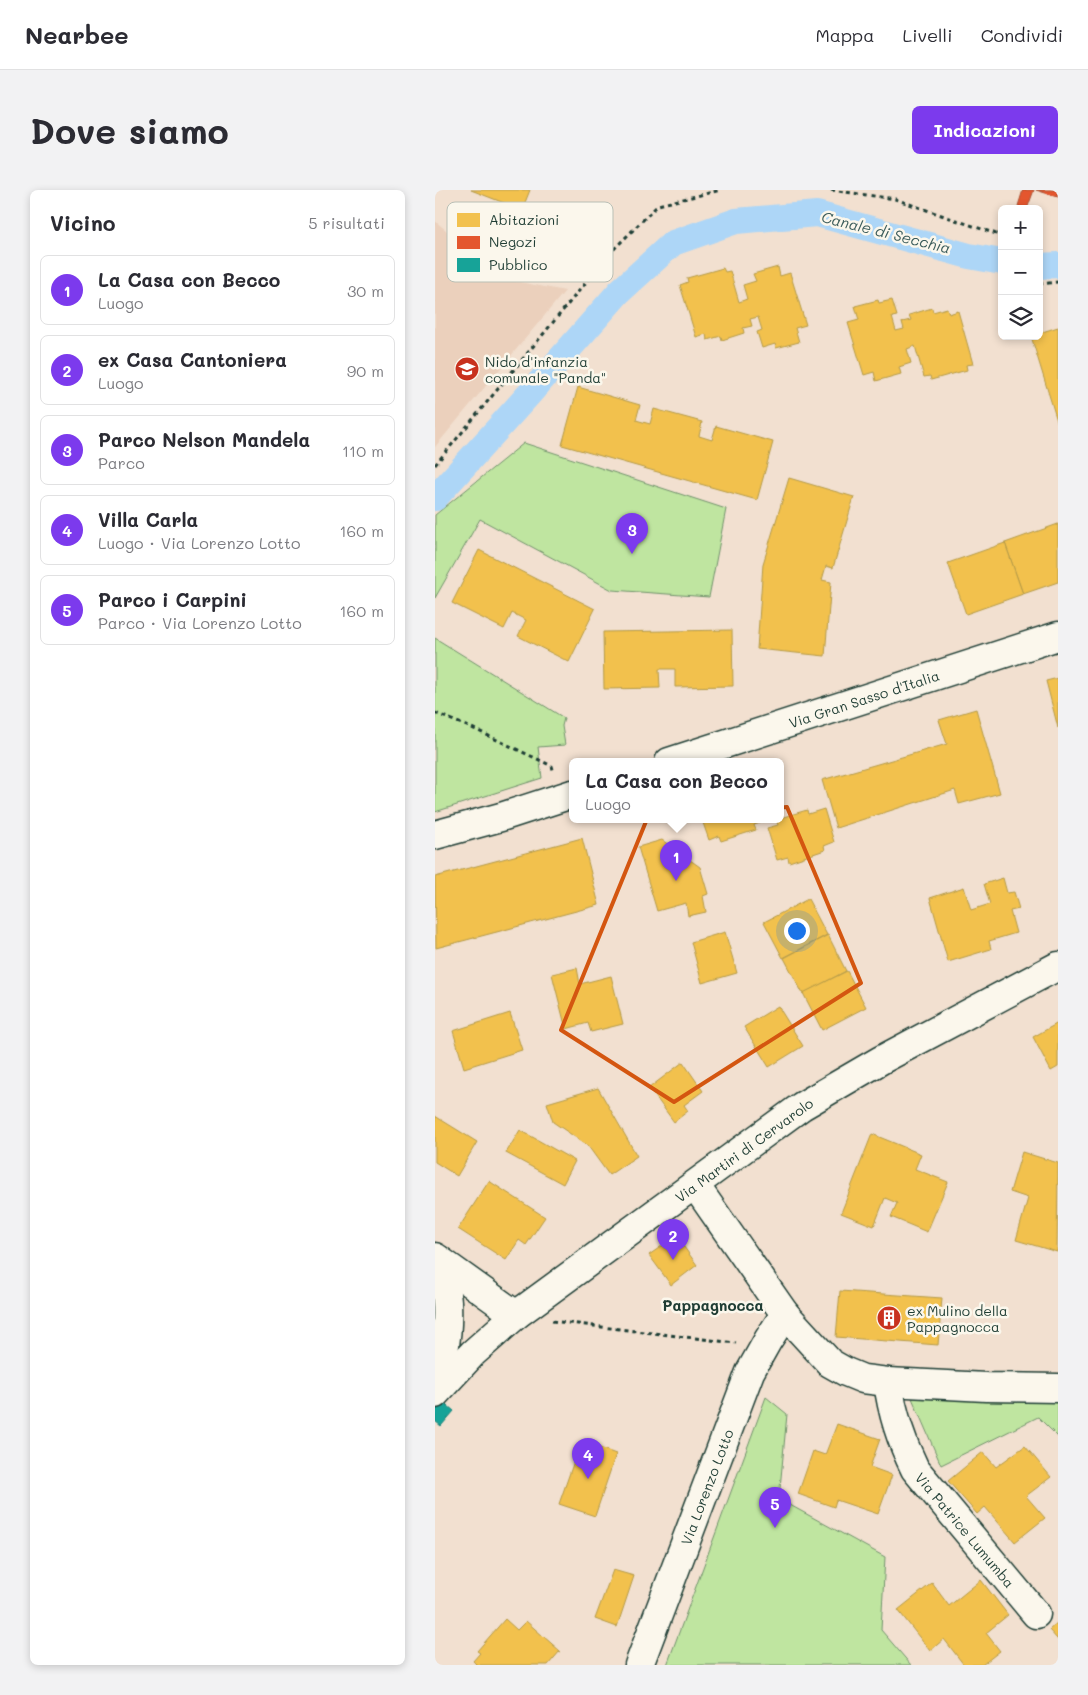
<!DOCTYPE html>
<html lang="it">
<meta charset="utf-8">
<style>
:root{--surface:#fff;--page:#f2f2f3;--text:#2b2b33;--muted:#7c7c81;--line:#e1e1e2;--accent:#7c3aed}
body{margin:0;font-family:Mali,sans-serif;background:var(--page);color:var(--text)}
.controls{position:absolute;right:15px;top:15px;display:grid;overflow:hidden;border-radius:8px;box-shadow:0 2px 8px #0003}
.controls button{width:45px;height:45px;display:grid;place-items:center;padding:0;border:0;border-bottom:1px solid var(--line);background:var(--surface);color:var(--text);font:25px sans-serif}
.you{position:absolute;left:361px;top:740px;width:18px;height:18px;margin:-12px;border:4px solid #fff;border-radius:50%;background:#1a73e8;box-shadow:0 0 0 8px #1a73e833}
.badge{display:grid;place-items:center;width:32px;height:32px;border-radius:50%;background:var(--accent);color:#fff;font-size:16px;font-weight:700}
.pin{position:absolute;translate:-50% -41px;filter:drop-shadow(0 1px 2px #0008)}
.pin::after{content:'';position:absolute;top:26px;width:18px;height:15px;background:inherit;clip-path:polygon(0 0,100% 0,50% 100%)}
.popup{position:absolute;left:134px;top:568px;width:215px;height:65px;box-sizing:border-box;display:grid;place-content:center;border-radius:8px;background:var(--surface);filter:drop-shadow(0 1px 4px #0005);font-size:16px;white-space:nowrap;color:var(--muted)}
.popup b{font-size:19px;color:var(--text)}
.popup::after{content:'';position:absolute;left:50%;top:100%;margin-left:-10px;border:10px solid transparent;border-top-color:var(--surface)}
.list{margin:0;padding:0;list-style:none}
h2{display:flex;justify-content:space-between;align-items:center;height:65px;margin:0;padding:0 20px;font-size:21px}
h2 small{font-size:16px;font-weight:400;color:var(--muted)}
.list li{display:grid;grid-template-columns:32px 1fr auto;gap:15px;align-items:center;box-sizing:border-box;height:70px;margin:0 10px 10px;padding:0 10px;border:1px solid var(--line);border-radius:8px}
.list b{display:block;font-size:19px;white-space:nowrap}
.list p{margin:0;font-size:16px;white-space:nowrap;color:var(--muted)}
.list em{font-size:16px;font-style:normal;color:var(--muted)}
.icon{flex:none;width:28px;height:28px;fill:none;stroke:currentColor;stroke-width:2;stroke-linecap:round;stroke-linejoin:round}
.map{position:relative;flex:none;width:623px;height:1475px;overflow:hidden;border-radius:8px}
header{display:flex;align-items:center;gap:30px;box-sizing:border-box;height:70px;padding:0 25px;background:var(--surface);border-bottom:1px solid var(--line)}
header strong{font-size:24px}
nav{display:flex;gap:28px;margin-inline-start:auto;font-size:18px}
.intro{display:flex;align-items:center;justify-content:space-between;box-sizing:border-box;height:120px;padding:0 30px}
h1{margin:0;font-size:35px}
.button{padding:12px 22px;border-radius:8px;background:var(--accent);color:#fff;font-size:18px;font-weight:700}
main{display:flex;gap:30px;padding:0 30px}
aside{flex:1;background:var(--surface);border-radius:8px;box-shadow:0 2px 8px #0003}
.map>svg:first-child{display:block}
</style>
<header>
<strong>Nearbee</strong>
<nav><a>Mappa</a><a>Livelli</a><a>Condividi</a></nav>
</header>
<div class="intro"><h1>Dove siamo</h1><a class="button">Indicazioni</a></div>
<main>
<aside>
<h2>Vicino<small>5 risultati</small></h2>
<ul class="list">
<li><span class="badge">1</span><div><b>La Casa con Becco</b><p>Luogo</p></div><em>30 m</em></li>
<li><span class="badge">2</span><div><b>ex Casa Cantoniera</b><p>Luogo</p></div><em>90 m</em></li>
<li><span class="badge">3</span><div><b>Parco Nelson Mandela</b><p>Parco</p></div><em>110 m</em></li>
<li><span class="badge">4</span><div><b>Villa Carla</b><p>Luogo · Via Lorenzo Lotto</p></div><em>160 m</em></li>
<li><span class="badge">5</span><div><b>Parco i Carpini</b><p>Parco · Via Lorenzo Lotto</p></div><em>160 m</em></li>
</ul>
</aside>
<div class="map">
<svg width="623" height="1475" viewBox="0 0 623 1475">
<rect width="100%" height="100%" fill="#f2e0d0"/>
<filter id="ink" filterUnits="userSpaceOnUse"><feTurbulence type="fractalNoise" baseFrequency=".02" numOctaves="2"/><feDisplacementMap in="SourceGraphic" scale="10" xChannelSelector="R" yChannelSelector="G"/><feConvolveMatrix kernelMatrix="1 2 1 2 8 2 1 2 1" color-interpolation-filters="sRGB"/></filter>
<g filter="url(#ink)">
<path fill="#ebd0bc" d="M0 31 70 89 130 101 0 257Z"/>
<g fill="#bfe5a0" stroke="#6f916a">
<path d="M89 253 291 319 274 407 177 400 45 329 0 408V325Z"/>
<path d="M0 448 129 528 127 536 130 555 103 557 107 588 0 622Z"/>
<path d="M331 1207 352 1224 344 1309 450 1367 446 1440 476 1475H232Z"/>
<path d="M477 1208 623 1211V1247L603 1227 506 1275Z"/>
</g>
<g fill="#f2c14e" stroke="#b39946">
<path d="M36 0H95L87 20Z"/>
<path d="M343 77 345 86 355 83 371 135 360 138 364 152 341 158 340 154 327 158 322 142 327 140 323 127 315 129 317 136 308 138 309 143 287 150 286 146 272 150 271 144 261 147 245 95 253 92 252 88 288 78 290 82 295 81 304 112 312 109 308 95 321 91 318 84Z"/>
<path d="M443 110 444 113 457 110 462 126 457 127 461 141 469 139 467 132 476 130 474 125 497 118 498 122 512 118 514 124 523 121 538 174 531 175 532 180 496 190 495 186 489 187 480 156 472 159 476 173 464 177 466 184 441 191 439 182 429 185 413 133 424 130 420 116Z"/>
<path d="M623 137V234L596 146H604V143Z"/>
<path d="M143 197 205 215 201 230 215 234 219 219 267 232 264 246 277 250 281 236 338 252 322 310 127 255Z"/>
<path d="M354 288 419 307 398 378 391 376 387 390 396 392 390 466 322 459 328 374Z"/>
<path d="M623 334V392L588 404 570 353Z"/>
<path d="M570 353 588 404 531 424 513 373Z"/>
<path d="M44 360 160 419 134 472 83 446 91 430 77 423 69 439 17 413Z"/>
<path d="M297 440 298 496 240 497V479H224L225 498 169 499 168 442Z"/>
<path d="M623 488V538L611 491Z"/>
<path d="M541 519 565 603 524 614 520 600 401 638 387 590 512 554 504 530Z"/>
<path d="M389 619 399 652 389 656 390 660 354 672 353 667 342 670 332 638 343 635 341 630H345V628L372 620 373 624Z"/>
<path d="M267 630H330L331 631 319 635 321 640 286 651 284 646 274 650Z"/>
<path d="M147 648 164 715 1 758 0 687Z"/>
<path d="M227 650 265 677 273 704 268 706 271 722 253 726 251 713 222 721 203 657Z"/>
<path d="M568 688 572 703 579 702 584 719 575 721 581 743 554 751 556 759 513 772 495 708 529 697 536 720 555 714 549 694Z"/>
<path d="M373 709 392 745 348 768 329 732Z"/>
<path d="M290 742 302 783 267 793 256 752Z"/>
<path d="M393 745 411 781 368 804 349 768Z"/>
<path d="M142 778 145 794 176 786 188 834 156 842 153 833 131 839 117 784Z"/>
<path d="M412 781 431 817 387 840 368 803Z"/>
<path d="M343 816 368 856 334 877 309 837Z"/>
<path d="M75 823 87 860 29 878 18 841Z"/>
<path d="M623 833V877L616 881 598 847Z"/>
<path d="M248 872 268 901 249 915 253 921 239 932 214 898Z"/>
<path d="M163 898 202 966 174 985 153 956 118 932 112 913Z"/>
<path d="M0 926 42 952 22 986 0 972Z"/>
<path d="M85 940 140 971 128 994 71 963Z"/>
<path d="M437 944 486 964 480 979 513 992 492 1042 456 1027 462 1013 450 1008 439 1036 406 1023Z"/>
<path d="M587 962 623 973 622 1062 581 1050 593 1008 575 1002Z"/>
<path d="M54 991 110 1027 91 1055 84 1050 71 1070 23 1039Z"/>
<path d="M241 1046 262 1075 236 1095 214 1065Z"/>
<path d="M405 1101 507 1108 503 1155 401 1147Z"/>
<path d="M402 1234 445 1249 435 1277 457 1285 443 1324 401 1310 399 1317 363 1304 378 1261 390 1265Z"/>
<path d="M146 1251 181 1264 160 1326 124 1314Z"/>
<path d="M590 1256 616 1287 591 1306 610 1328 580 1352 550 1317 542 1324 513 1291 548 1262 561 1277Z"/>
<path d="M178 1380 199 1386 182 1437 160 1429Z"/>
<path d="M546 1390 573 1425 551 1443 565 1461 547 1475H529L509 1449 495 1461 463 1420 497 1393 514 1416Z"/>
<path d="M70 1429 82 1440 91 1431 125 1461 113 1475H42L38 1471 45 1463 42 1461Z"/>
<path d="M623 1432V1450L614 1440Z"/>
</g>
<g fill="#e4572e" stroke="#a94f30">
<path d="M588 0H599L592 19 583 16Z"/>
<path d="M601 0H623V7Z"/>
</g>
<path fill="#17a398" stroke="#19847a" d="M6 1210 19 1221 6 1236 0 1231V1218Z"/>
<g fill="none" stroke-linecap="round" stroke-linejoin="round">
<g stroke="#add6f7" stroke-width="26">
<path d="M604 76 623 75"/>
<path d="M0 308 96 202 184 102 238 53 301 31 382 24 534 66 567 72"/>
</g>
<defs>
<g id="minor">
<path d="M234 572 623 446"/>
<path d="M0 645 66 627 137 604"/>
<path d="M260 995 350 1124 395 1173 411 1182 428 1189 453 1192 551 1197 623 1198"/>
<path d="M0 1067 81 1125"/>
<path d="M0 1188C11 1166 13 1136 12 1112 11 1098 7 1083 4 1070"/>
<path d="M453 1192C457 1223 466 1251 480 1279L601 1424"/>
<path d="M0 1204 38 1163 81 1125 367 916 446 870 623 776"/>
<path d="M204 1475 315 1182 333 1150 350 1124"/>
</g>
</defs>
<use href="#minor" stroke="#1f3d34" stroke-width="31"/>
<g stroke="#1f3d34" stroke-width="3" stroke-dasharray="4 4" stroke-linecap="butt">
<path d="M396 0 460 9 567 46"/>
<path d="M604 94 623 92"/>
<path d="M0 275 177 61 223 15 286 0"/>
<path d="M0 523 37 538 117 576 119 583"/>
<path d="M117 1131 301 1153"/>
</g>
<use href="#minor" stroke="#fbf7ec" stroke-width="28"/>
</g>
</g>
<path fill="none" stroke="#d45610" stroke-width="4" stroke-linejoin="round" d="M352 617 426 793 239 912 126 840 212 629Z"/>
<defs>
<symbol id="school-disc" viewBox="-11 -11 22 22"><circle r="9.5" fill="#c8321e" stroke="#fbf7ec"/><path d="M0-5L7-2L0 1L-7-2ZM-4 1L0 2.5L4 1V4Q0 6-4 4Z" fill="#fff"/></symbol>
<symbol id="building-disc" viewBox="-11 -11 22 22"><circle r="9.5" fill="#c8321e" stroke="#fbf7ec"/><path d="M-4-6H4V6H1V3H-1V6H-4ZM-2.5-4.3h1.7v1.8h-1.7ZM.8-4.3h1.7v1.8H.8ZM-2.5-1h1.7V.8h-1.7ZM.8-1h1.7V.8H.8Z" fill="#fff"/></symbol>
</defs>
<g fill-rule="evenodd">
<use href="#school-disc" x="18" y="165" width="28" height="28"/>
<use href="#building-disc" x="440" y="1114" width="28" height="28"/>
</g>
<g text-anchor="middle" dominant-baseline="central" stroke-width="5" stroke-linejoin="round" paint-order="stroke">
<g font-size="14" fill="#1f3d34" stroke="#fbf7ec" text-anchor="start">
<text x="50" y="171">Nido d'infanzia<tspan x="50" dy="16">comunale "Panda"</tspan></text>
<text x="472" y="1120">ex Mulino della<tspan x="472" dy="16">Pappagnocca</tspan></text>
</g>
<g font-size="14" fill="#1f3d34" stroke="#fbf7ec">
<text transform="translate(429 509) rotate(-18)">Via Gran Sasso d'Italia</text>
<text transform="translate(309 960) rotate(-36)">Via Martiri di Cervarolo</text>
<text transform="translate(272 1297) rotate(-69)">Via Lorenzo Lotto</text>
<text transform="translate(530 1340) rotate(50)">Via Patrice Lumumba</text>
</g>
<g font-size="15" font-style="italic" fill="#3b5c5b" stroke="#fbf7ec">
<text transform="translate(451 42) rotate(14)">Canale di Secchia</text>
</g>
<g font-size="15" font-weight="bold" fill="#1f3d34" stroke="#fbf7ec">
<text x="278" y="1115">Pappagnocca</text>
</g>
</g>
<rect x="12" y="12" width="166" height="80" rx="8" fill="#fbf7ec" stroke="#b9bfb5" stroke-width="1"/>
<rect x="22" y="23" width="23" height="14" fill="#f2c14e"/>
<rect x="22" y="46" width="23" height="13" fill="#e4572e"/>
<rect x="22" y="68" width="23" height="14" fill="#17a398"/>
<g font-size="14" fill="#1f3d34">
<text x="54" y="35">Abitazioni</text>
<text x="54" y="57">Negozi</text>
<text x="54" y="80">Pubblico</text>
</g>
</svg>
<div class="controls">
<button>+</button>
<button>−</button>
<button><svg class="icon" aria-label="layers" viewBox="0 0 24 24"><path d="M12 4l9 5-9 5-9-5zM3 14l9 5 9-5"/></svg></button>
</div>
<div class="you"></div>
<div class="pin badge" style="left:241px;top:691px">1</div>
<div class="popup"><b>La Casa con Becco</b>Luogo</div>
<div class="pin badge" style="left:238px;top:1070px">2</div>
<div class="pin badge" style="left:197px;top:364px">3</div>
<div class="pin badge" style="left:153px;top:1289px">4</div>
<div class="pin badge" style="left:340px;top:1338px">5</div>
</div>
</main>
